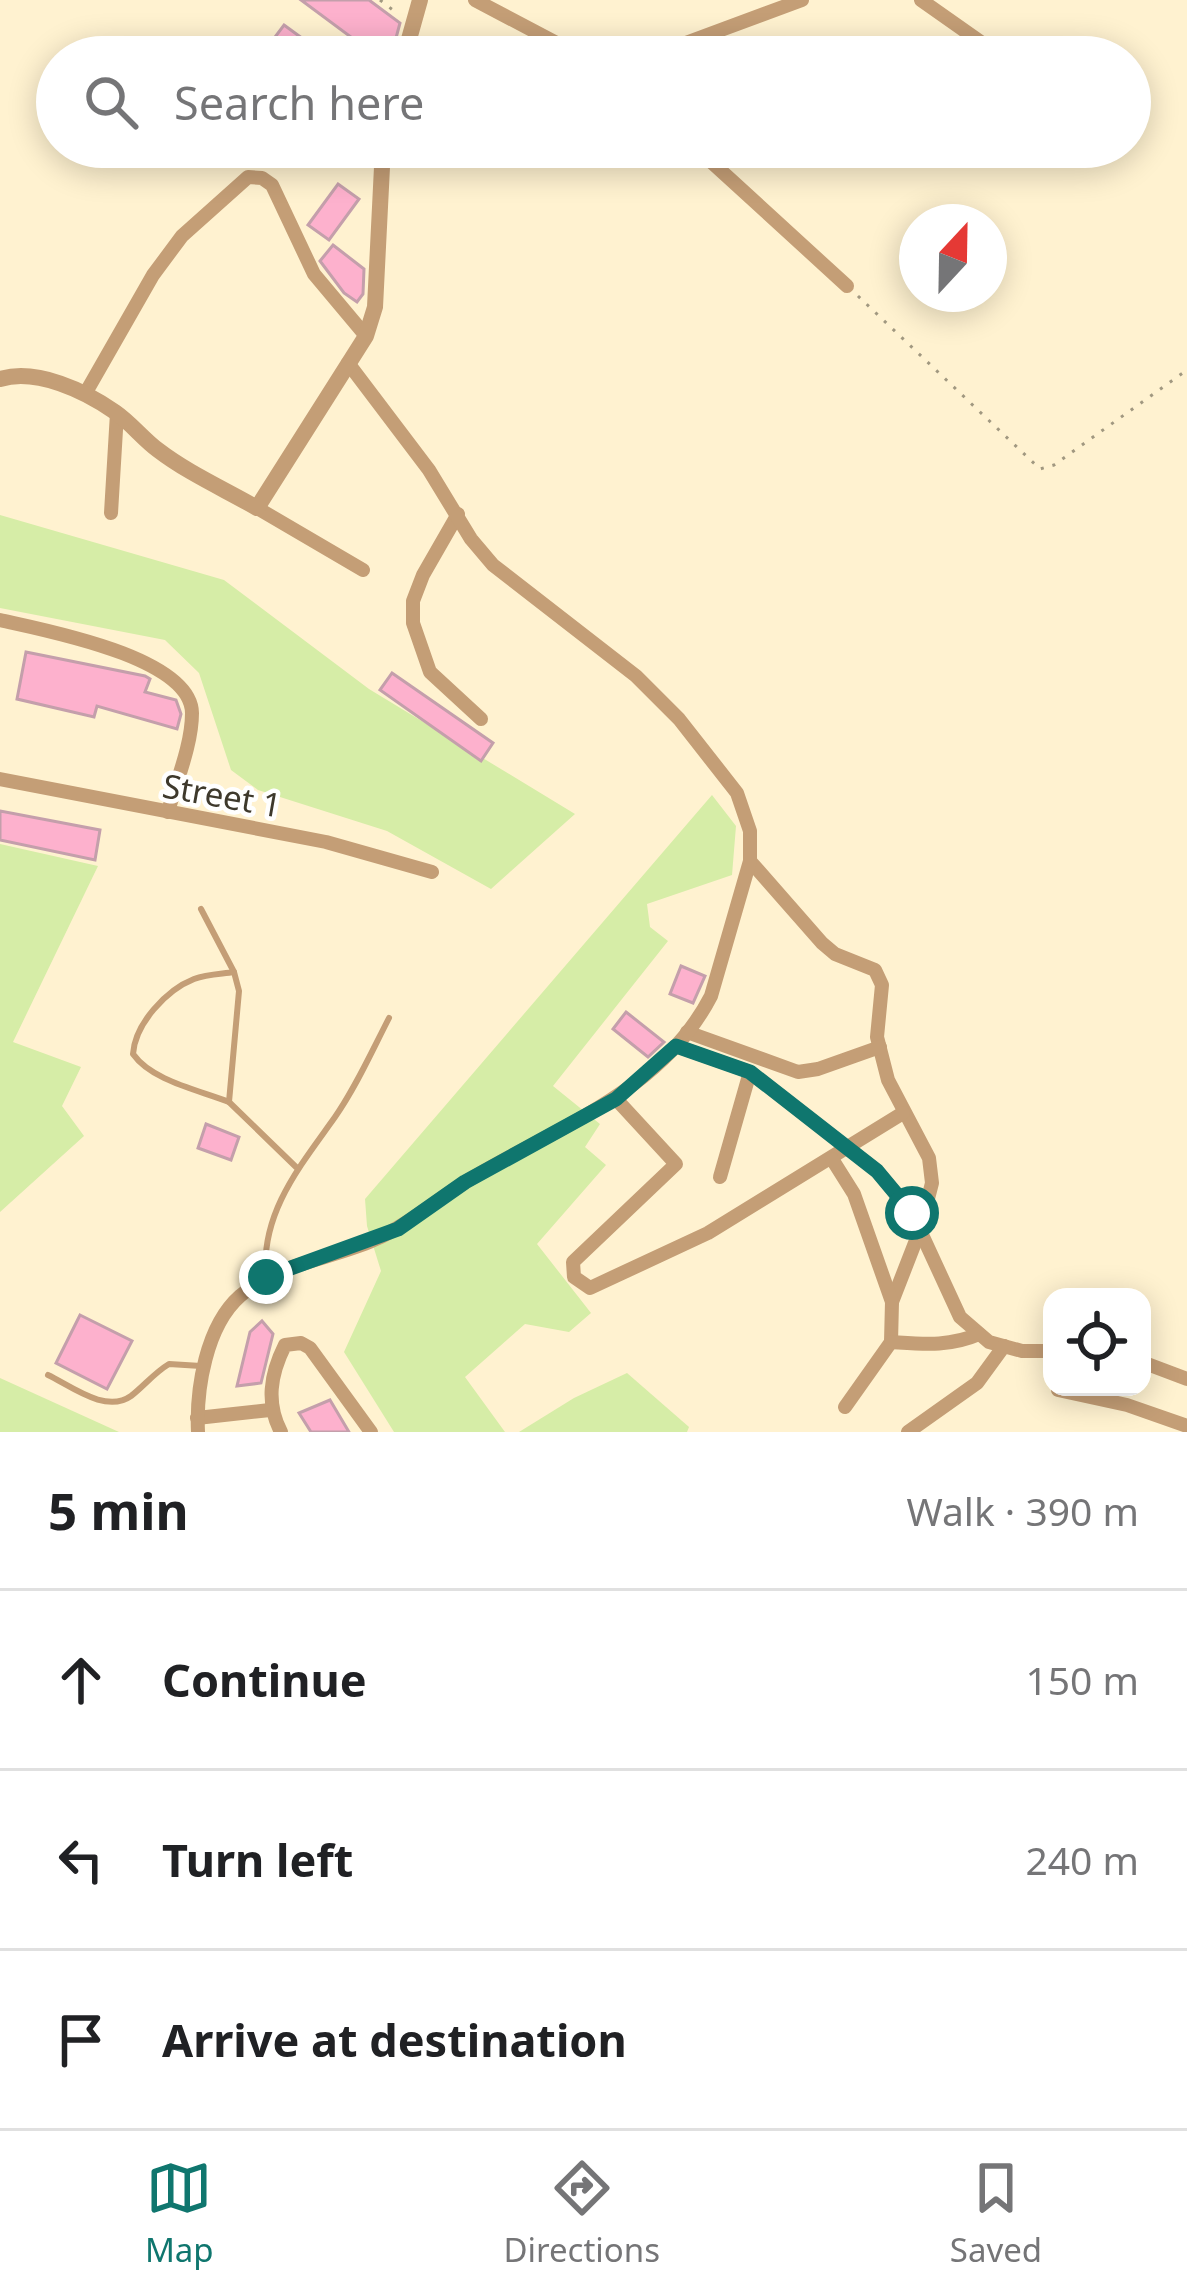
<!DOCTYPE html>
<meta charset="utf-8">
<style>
:root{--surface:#fff;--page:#f6f6f6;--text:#202124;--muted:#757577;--line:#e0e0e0;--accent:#0f766e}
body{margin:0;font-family:"Noto Sans",sans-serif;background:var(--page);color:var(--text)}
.controls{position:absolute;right:36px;bottom:36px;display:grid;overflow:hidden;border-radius:24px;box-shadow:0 6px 30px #0003}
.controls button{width:108px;height:108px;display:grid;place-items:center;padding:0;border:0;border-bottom:3px solid var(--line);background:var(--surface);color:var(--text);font:60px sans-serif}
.compass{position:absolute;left:899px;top:204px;width:108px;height:108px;border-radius:50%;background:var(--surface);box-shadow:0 6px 30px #0003;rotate:22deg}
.stop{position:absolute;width:36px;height:36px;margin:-27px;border:9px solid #0f766e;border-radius:50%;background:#fff}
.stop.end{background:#0f766e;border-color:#fff;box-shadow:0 3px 12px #0008}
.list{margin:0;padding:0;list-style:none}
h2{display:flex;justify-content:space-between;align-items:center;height:156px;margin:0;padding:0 48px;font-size:51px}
h2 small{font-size:39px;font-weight:400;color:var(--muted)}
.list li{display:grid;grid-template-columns:78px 1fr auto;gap:36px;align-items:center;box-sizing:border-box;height:180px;padding:0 48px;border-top:3px solid var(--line)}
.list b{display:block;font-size:45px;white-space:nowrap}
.list em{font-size:39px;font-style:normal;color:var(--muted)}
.icon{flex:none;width:66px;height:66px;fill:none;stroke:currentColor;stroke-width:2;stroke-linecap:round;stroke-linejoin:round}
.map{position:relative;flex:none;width:1187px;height:1432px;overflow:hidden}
.search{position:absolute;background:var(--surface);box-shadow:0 6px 30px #0003;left:36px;right:36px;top:36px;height:132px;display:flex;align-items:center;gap:30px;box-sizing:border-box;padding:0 42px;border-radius:66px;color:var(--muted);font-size:45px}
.sheet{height:696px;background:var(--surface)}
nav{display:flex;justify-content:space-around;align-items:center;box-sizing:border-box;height:168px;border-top:3px solid var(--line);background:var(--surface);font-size:33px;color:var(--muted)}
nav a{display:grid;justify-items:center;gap:6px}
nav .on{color:var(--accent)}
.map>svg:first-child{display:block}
</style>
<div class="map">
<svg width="1187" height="1432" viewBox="0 0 1187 1432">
<rect width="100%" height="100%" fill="#fff2d0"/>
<g fill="#d6eda7">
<path d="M0 515 224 580 369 689 575 814 491 889 387 831 258 790 231 770 199 673 165 640 0 608Z"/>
<path d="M712 795 736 826 732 875 647 904 650 927 668 941 553 1086 600 1124 585 1147 606 1165 537 1244 591 1313 569 1332 525 1324 465 1377 505 1432H394L344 1352 381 1271 367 1226 365 1199Z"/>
<path d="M0 844 98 866 13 1042 81 1067 62 1106 84 1136 0 1212Z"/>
<path d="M627 1373 689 1427 687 1432H519L574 1398Z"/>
<path d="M0 1378 119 1432H0Z"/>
</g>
<g fill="#fdb1cd" stroke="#c49fab" stroke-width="3">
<path d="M301 0H369L400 23 396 38 382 57H343L355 40Z"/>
<path d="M284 25 328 57H260Z"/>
<path d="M338 184 359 199 329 240 308 225Z"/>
<path d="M333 245 364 269 363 294 357 302 344 293 320 261Z"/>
<path d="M26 652 145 676 150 679 145 692 176 700 181 714 177 729 97 706 94 717 17 699Z"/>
<path d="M392 673 493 743 481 761 380 690Z"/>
<path d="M0 811 100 830 95 860 0 840Z"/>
<path d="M681 966 705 976 693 1003 670 994Z"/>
<path d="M626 1012 664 1042 648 1057 613 1029Z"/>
<path d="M206 1124 239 1137 231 1160 198 1148Z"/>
<path d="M80 1315 132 1341 107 1389 56 1363Z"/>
<path d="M262 1321 273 1334 261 1383 237 1386 250 1332Z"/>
<path d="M330 1400 349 1432H311L299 1413Z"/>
</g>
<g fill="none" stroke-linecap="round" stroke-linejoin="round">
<g stroke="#a19880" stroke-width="3" stroke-dasharray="3 9" stroke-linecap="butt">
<path d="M380 0 398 14"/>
<path d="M858 296 1040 469 1054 465 1187 370"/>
</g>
<g stroke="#c49e76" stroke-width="6">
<path d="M201 909 234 972 239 991 229 1102 296 1167"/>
<path d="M229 1102C199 1090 152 1081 133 1054 135 1024 166 990 194 979 207 974 221 974 234 972"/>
<path d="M266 1277C260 1213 301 1165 335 1117 356 1087 372 1051 389 1018"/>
<path d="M48 1375C71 1386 106 1414 131 1396 144 1386 154 1373 169 1364L201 1366"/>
</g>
<g stroke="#c49e76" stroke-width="14">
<path d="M475 0 583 57"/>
<path d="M921 0 1002 57"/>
<path d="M648 57 802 0"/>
<path d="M695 147 847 286"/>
<path d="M85 394 153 275 182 236 248 177 262 178 272 185 314 274 366 336"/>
<path d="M257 508 363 570"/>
<path d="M111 513 117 413"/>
<path d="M458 514 423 575 413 601V623L430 672 481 719"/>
<path d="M0 620C44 630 191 657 192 713 192 745 176 782 168 812"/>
<path d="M0 779 326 842 432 872"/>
<path d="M750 861 822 943 835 954 875 970 882 985 877 1037 888 1080 929 1158 932 1183 920 1230 892 1302 891 1342 845 1407"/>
<path d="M687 1032 798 1072 818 1069 880 1047"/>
<path d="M676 1046 750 1072 877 1171 912 1213 960 1317 989 1342 1022 1351H1052"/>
<path d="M616 1099 676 1164 573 1262 574 1277 590 1288 708 1233 903 1113"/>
<path d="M832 1159 854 1194 892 1302"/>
<path d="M720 1177 750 1072"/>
<path d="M891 1342C923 1344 949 1347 979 1334"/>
<path d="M1142 1362 1187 1379"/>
<path d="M1058 1390 1127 1405 1187 1426"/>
<path d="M197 1418 270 1410"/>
<path d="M198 1432C196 1389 206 1326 240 1296 277 1263 330 1260 374 1240 408 1225 435 1201 467 1181 554 1128 661 1093 711 996L750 861V831L737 793 679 719 636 676 493 565 471 539 429 470 348 363"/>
<path d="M281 1432C266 1403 270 1375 285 1345L301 1343 310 1348 371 1432"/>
<path d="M908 1432 977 1383 1004 1346"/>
</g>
<g stroke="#c49e76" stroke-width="16">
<path d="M404 57 420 0"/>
<path d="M0 379C37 368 85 391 115 412 131 423 143 439 158 450 188 473 224 489 257 508L366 336 375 307 383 147"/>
</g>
</g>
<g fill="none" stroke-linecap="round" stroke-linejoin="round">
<path stroke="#0f766e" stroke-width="15" d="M266 1277 398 1229 465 1182 616 1099 676 1046 750 1072 877 1171 912 1213"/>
</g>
<g text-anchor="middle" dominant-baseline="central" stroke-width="9" stroke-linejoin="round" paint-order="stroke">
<g font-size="33" fill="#3e392c" stroke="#fff">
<text transform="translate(222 795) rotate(10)">Street 1</text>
</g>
</g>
</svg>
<div class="controls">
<button><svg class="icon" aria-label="locate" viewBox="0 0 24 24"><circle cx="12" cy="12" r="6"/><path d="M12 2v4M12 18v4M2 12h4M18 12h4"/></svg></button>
</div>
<svg class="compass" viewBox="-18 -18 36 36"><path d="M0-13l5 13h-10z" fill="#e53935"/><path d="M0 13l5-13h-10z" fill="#757577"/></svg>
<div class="stop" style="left:912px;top:1213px"></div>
<div class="stop end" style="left:266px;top:1277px"></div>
<div class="search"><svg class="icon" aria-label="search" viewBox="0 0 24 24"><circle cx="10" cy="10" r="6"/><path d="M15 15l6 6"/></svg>Search here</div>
</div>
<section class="sheet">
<h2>5 min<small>Walk · 390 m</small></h2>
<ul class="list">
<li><svg class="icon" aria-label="ahead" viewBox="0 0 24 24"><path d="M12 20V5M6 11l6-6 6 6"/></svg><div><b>Continue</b></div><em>150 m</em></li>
<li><svg class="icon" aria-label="left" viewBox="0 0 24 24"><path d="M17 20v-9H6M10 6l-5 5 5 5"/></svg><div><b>Turn left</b></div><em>240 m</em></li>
<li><svg class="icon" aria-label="arrive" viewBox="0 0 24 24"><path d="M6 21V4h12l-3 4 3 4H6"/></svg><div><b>Arrive at destination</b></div></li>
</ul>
</section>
<nav>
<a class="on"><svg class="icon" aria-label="map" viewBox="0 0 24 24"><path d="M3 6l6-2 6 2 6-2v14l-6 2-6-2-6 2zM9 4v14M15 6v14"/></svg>Map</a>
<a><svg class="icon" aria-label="directions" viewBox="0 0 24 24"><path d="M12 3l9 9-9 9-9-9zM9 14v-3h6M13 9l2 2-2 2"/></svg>Directions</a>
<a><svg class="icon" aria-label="saved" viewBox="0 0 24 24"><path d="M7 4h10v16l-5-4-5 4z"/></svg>Saved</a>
</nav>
